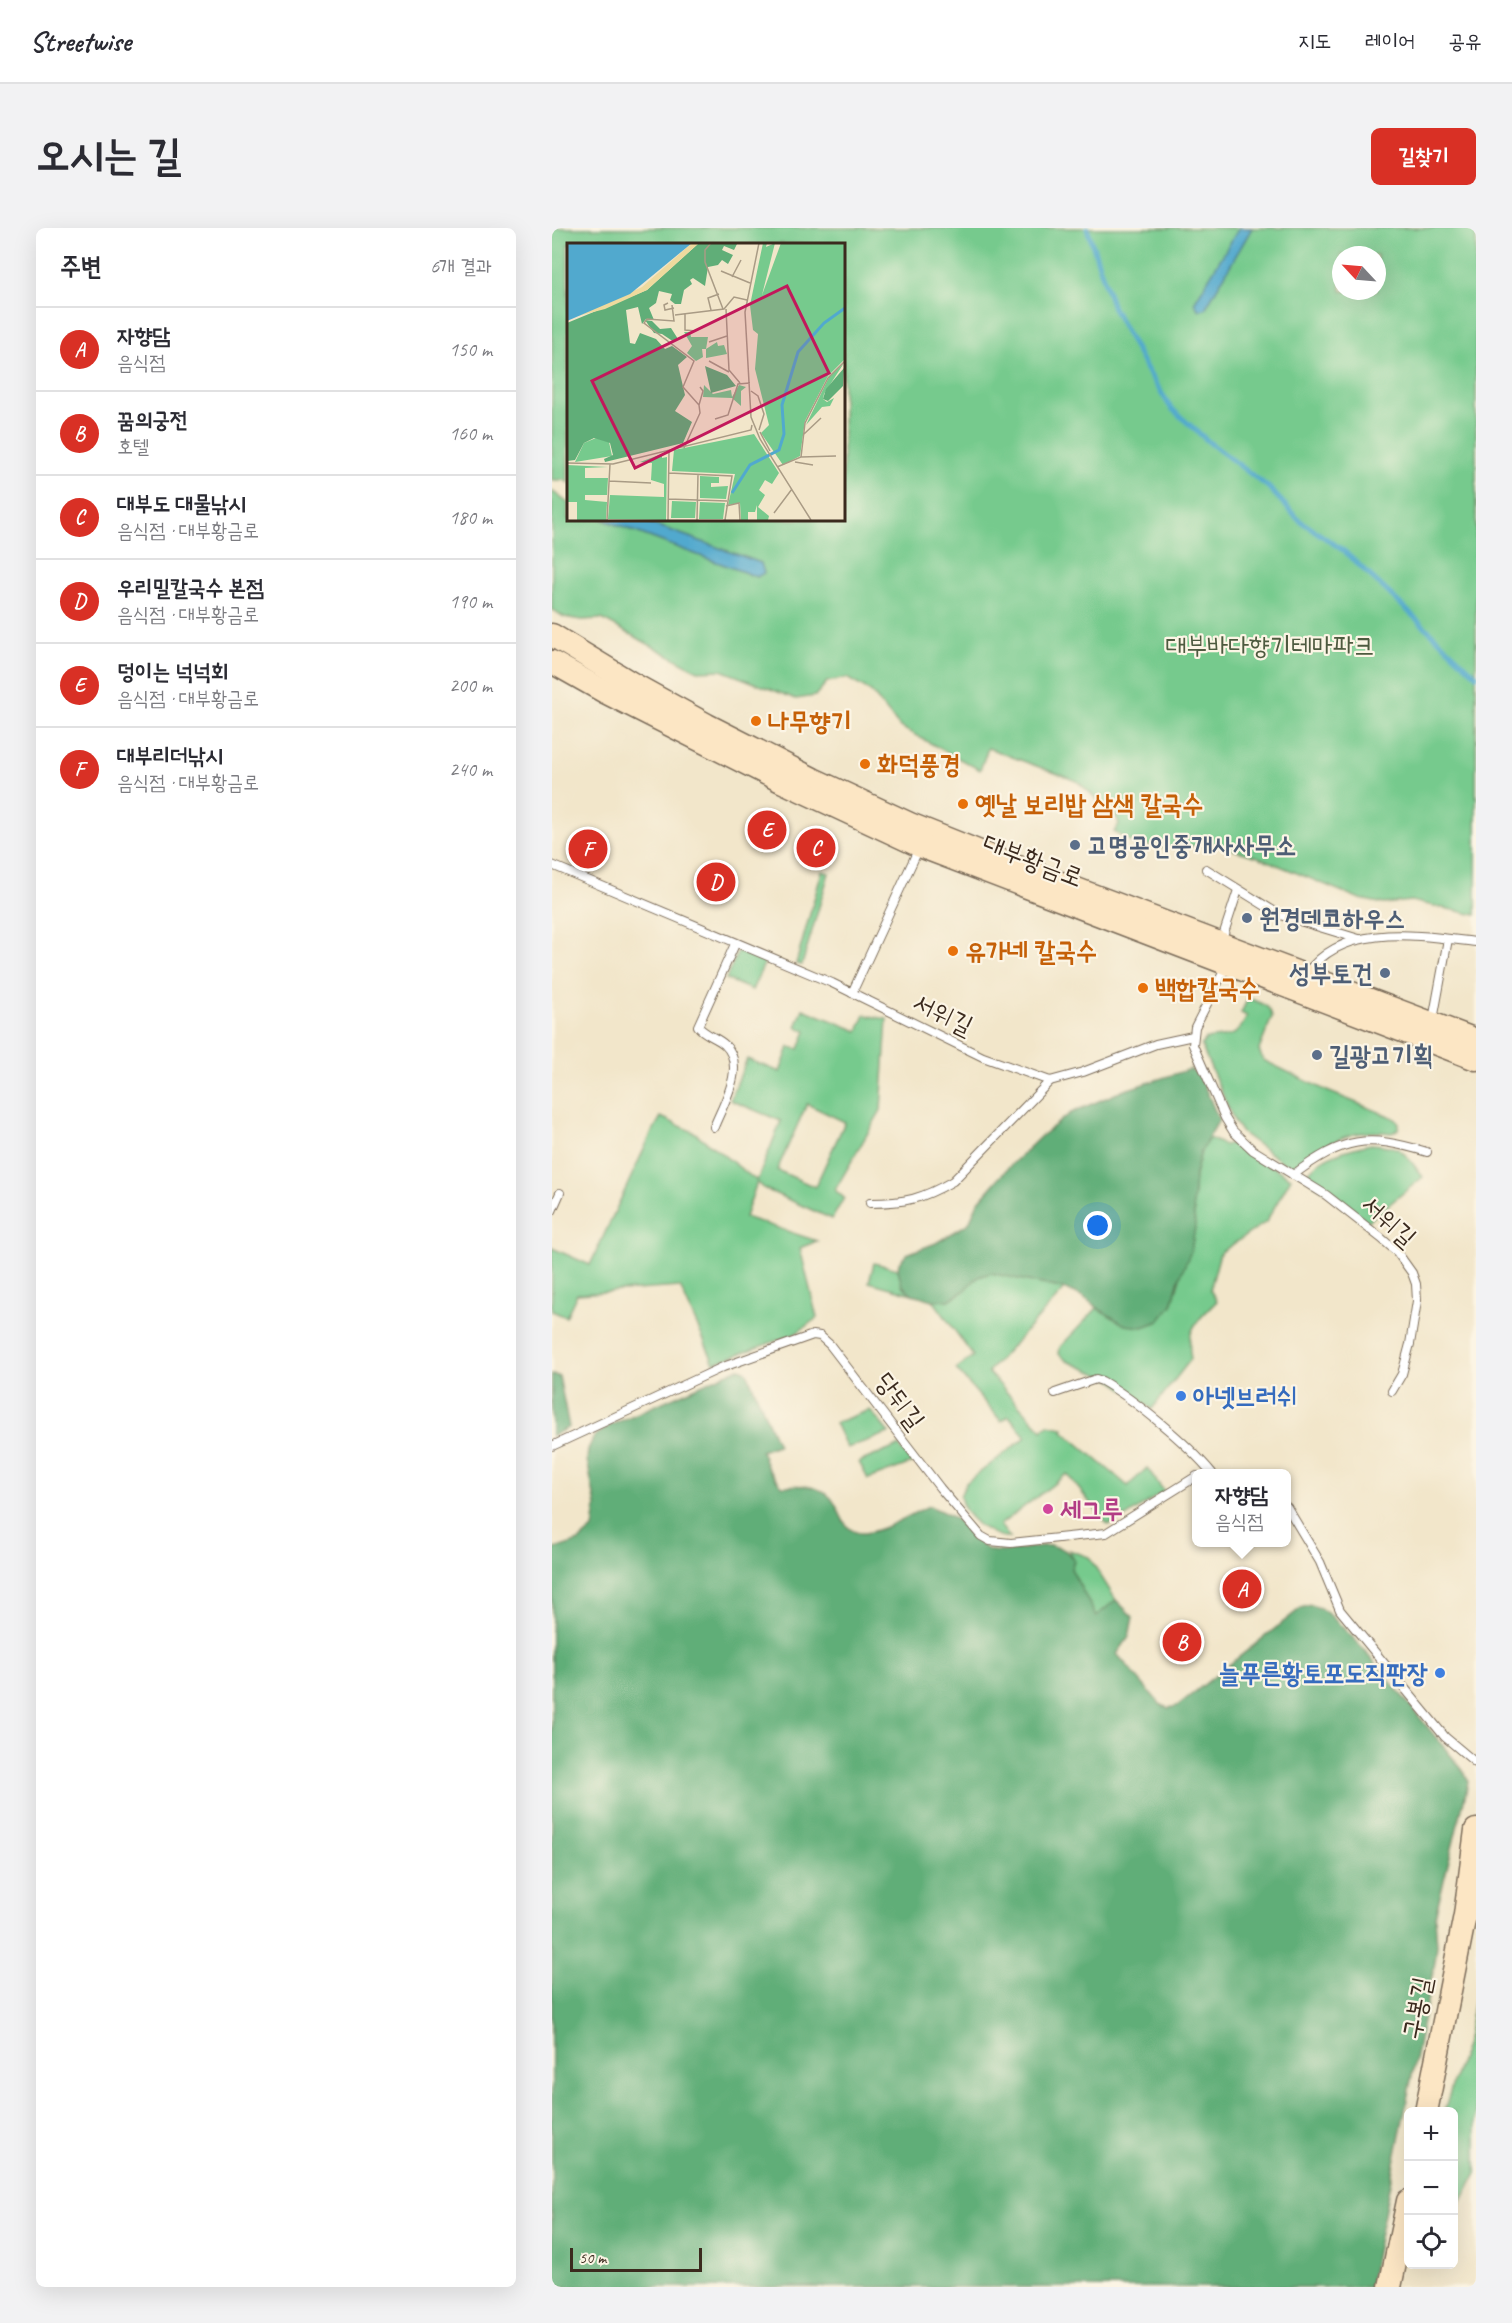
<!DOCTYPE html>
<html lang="ko">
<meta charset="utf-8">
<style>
:root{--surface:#fff;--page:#f2f2f3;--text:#2b2b33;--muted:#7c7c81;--line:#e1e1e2;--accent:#d93025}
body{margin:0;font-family:Caveat,"Poor Story",sans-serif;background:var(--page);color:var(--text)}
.controls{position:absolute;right:18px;bottom:18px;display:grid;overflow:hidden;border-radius:9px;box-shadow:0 6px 24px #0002}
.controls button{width:54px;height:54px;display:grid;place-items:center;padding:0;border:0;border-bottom:2px solid var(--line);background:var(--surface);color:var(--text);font:30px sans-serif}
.compass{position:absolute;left:780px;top:18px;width:54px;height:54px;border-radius:50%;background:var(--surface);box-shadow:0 6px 24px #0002;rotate:296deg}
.scale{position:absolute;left:18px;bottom:15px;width:132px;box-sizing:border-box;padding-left:6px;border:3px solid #3b2a1e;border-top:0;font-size:16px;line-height:21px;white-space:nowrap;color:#3b2a1e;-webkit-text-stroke:4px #fcf5e5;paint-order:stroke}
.you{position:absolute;left:546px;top:998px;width:21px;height:21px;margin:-15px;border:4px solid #fff;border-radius:50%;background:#1a73e8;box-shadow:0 0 0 9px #1a73e833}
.badge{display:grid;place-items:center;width:39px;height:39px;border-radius:50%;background:var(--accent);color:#fff;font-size:20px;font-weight:700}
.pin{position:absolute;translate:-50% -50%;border:3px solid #fff;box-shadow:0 2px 6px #0006}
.popup{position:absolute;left:640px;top:1241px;width:99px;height:78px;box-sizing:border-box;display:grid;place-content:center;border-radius:9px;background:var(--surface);filter:drop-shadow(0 2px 4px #0005);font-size:20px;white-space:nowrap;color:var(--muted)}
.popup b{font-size:22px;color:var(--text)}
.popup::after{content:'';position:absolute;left:50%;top:100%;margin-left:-12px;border:12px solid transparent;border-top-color:var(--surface)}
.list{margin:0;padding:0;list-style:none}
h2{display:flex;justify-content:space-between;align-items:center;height:78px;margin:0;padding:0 24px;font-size:26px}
h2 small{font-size:20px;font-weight:400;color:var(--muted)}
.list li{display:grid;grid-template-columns:39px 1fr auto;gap:18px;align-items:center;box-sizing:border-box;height:84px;padding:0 24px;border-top:2px solid var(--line)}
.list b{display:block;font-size:22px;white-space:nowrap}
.list p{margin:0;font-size:20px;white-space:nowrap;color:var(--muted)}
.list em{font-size:20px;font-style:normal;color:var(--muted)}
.icon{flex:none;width:33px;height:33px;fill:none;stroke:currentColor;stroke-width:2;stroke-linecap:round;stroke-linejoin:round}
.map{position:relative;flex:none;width:924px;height:2059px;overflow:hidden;border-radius:9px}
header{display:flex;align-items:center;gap:36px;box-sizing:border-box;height:84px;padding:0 30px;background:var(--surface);border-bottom:2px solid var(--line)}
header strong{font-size:28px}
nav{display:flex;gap:33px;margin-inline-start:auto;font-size:21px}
.intro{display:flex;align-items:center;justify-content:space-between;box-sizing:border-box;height:144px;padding:0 36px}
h1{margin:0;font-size:42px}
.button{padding:15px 27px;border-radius:9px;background:var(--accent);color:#fff;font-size:21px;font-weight:700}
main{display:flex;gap:36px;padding:0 36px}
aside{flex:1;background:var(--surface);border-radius:9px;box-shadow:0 6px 24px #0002}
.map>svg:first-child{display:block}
</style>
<header>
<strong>Streetwise</strong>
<nav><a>지도</a><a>레이어</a><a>공유</a></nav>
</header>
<div class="intro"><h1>오시는 길</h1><a class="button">길찾기</a></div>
<main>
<aside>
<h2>주변<small>6개 결과</small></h2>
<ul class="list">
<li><span class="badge">A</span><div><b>자향담</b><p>음식점</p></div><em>150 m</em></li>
<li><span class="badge">B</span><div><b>꿈의궁전</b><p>호텔</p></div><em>160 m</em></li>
<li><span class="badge">C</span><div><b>대부도 대물낚시</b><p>음식점 · 대부황금로</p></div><em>180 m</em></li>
<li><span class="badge">D</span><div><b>우리밀칼국수 본점</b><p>음식점 · 대부황금로</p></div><em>190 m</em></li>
<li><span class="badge">E</span><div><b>덩이는 넉넉회</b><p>음식점 · 대부황금로</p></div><em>200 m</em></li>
<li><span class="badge">F</span><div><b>대부리더낚시</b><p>음식점 · 대부황금로</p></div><em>240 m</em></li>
</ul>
</aside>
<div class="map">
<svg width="924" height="2059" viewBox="0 0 924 2059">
<rect width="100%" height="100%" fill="#fcf5e5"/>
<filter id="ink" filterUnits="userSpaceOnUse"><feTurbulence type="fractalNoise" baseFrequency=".0167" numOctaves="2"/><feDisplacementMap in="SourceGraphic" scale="12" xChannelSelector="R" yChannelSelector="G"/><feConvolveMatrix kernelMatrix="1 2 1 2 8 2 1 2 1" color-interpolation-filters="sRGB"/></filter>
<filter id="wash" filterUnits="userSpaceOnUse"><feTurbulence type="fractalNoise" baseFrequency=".008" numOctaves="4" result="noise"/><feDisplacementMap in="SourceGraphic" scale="24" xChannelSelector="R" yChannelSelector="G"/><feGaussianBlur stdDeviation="1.35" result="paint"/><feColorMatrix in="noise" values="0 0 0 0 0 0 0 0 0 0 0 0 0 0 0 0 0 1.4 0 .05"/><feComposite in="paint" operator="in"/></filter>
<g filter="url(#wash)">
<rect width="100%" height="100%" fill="#f2e6ca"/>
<g fill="#76ca8d" stroke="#587a56" stroke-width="1.5" fill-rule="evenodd">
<path d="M0 0H924V687L859 673 832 676 808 671 706 629 662 616 614 620 581 615 562 604 567 596 565 590 525 553 436 520 428 542 348 499 319 464 295 450 275 454 263 468 244 471 169 442 146 443 50 391 29 392 12 389 0 381V263L16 275V291H49L205 349 209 335 87 291H291V16H16V255L13 252H0ZM789 27H825V63H789Z"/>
<path d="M270 643 277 645 250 737 244 736Z"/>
<path d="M186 723 213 734 200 762 174 751Z"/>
<path d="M696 770C706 774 719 777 720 789L707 822 711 832 775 863 842 890 847 895 846 901 840 905C794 900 779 915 742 938L737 939 690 905 683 895 649 817 654 811C678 807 684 812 695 788L689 785Z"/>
<path d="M251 781 306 803 313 787 335 791 329 882 283 962 292 970 280 991 213 961 205 954 193 989 265 1013 248 1020 265 1090 243 1106 162 1135 128 1059 25 1066 14 1089 0 1083V1020L38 1037 100 904 109 889 143 905 205 953 229 893 178 872 195 831 228 844 237 819 247 821 254 803 244 799ZM255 876 293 894 263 959 225 942Z"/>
<path d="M657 910 672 917 682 915 739 950 714 994 668 1025 658 1062 665 1073C645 1093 633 1101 639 1131L600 1181 558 1151 515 1133 507 1126 508 1119 545 1080 550 1084 620 1077 643 999 641 976 643 948 649 923Z"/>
<path d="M819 916C853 918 851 924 871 949L814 995 786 971 760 954 756 945C768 928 799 920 819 916Z"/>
<path d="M322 1035 346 1041 350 1057 360 1066 317 1054Z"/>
<path d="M439 1045 513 1061 436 1144 490 1202 496 1197 512 1200 511 1203 576 1258 595 1240 612 1263 575 1288 556 1297 515 1246 448 1297 458 1310C436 1308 412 1290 408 1268L414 1255 474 1209 457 1188 449 1193 404 1141 421 1128 381 1072H397L412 1063 426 1049Z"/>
<path d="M318 1182 337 1205 295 1220 283 1195Z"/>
<path d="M347 1218 360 1235 316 1251 307 1234Z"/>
<path d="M517 1322 537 1329 564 1372 544 1389 519 1341 522 1332Z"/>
<path d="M923 1768 924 1945 902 1988V1884L892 1883 915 1811Z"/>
</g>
<g fill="#60ae78" stroke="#4e6c4b" stroke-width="1.5">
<path d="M638 841 648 848 667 892 649 923 643 946 641 976 643 999 639 1023 627 1051 620 1077 607 1093 591 1099 573 1097 550 1083 530 1068 513 1061 439 1045 426 1049 412 1063 397 1072H381L360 1066 350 1057 346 1041 347 1035 355 1026 384 1015 417 995 426 974 454 942 489 908 519 885 570 863Z"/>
<path d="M187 1140 193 1142 197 1149 226 1217 209 1223 216 1241 230 1258C247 1257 267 1256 279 1270 290 1283 290 1306 312 1305 330 1304 359 1286 377 1278 387 1282 397 1286 406 1293 417 1302 426 1320 441 1323 467 1328 505 1303 522 1332L519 1341 544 1388 564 1372 581 1389 577 1409 565 1426 608 1476 616 1480 625 1478 749 1380 758 1377 768 1380 779 1388 811 1420 913 1545 916 1553 914 1564 883 1688 885 1718 883 1734 817 2059H0V1322L27 1313 41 1301 44 1278 35 1232 36 1221 42 1209 57 1198Z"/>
<path d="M0 1147 7 1148 17 1199 0 1208Z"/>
</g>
<g fill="#51a9ce" stroke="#466a76" stroke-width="1.5">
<path d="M687 0H700L653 81 647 82 642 75Z"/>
<path d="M49 291H87L209 335 212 345 205 349Z"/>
</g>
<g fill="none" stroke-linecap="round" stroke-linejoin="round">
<path stroke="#51a9ce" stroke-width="5" d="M535 0 561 80 595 142 619 180 658 215 716 259 747 292 792 323 924 447"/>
</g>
</g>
<g filter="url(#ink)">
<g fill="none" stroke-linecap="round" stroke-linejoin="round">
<defs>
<g id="lane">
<path d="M0 637 280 755 431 829 498 853 531 844 604 816 641 808"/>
<path d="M654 641 728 687 807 711"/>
<path d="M669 714 686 662"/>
<path d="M674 739 643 799 641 817 673 890 681 903 701 922 774 967 829 1010 845 1024 860 1045 864 1056 865 1073 858 1116 850 1146 840 1163"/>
<path d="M755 745C792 693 870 708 924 714"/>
<path d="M300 765 367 620"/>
<path d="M881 792 896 711"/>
<path d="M162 899C171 876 195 838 173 817 165 809 152 807 146 798L183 716"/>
<path d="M741 947C792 909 815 906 875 924"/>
<path d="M318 975C353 975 370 971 401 953L498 853"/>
<path d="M0 983 8 965"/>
<path d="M503 1165 544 1151 550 1153C583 1172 635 1215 660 1245"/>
<path d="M0 1218 171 1139 261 1107 268 1108 278 1117 388 1260 429 1308 438 1313 459 1315 554 1305 645 1248"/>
<path d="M735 1279 768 1334 788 1382 893 1509 924 1535"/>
</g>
<g id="secondary">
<path d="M0 407 79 455 155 497 261 551 358 596 453 634 924 812"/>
<path d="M0 434 53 464 229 553 368 618 924 831"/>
<path d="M874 1884 913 1687 924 1602"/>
<path d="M838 2059 856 1973"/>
</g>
</defs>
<use href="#lane" stroke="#7b6c5a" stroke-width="10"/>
<use href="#secondary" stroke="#7b6c5a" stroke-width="25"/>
<use href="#lane" stroke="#fff" stroke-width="8"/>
<use href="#secondary" stroke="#fce6c4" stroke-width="22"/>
</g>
</g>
<g fill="#e8710a" stroke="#fcf5e5" stroke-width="2">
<circle cx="204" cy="493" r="6"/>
<circle cx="313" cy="536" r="6"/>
<circle cx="411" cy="576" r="6"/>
<circle cx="401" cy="723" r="6"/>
<circle cx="591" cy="760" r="6"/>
</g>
<g fill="#5c6f8a" stroke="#fcf5e5" stroke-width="2">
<circle cx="523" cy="617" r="6"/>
<circle cx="695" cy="690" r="6"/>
<circle cx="833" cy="745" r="6"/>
<circle cx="765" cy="827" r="6"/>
</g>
<g fill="#3f7fe0" stroke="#fcf5e5" stroke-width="2">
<circle cx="629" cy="1168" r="6"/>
<circle cx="888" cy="1445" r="6"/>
</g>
<circle fill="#d1479c" stroke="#fcf5e5" stroke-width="2" cx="496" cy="1281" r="6"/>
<g text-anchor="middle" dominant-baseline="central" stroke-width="4.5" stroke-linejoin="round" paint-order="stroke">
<g font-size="26" fill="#4d5a3f" stroke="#fcf5e5">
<text x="718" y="417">대부바다향기테마파크</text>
</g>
<g font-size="26" font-weight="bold" fill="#c56008" stroke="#fcf5e5" text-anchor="start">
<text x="216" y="493">나무향기</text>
<text x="325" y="536">화덕풍경</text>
<text x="423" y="576">옛날 보리밥 삼색 칼국수</text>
<text x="413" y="723">유가네 칼국수</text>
<text x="603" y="760">백합칼국수</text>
</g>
<g font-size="26" font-weight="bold" fill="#4e5e75" stroke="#fcf5e5" text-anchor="start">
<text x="535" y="617">고명공인중개사사무소</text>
<text x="707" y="690">원경데코하우스</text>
<text x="821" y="745" text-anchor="end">성부토건</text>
<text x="777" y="827">길광고기획</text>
</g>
<g font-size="26" fill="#3b2a1e" stroke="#fcf5e5">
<text transform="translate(481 632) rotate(21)">대부황금로</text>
<text transform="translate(391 786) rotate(26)">서위길</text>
<text transform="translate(837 993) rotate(42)">서위길</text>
<text transform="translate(348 1173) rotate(53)">당뒤길</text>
<text transform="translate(865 1780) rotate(-79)">구봉길</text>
</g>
<g font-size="26" font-weight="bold" fill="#366cbe" stroke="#fcf5e5" text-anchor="start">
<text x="641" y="1168">아넷브러쉬</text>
<text x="876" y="1445" text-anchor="end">늘푸른황토포도직판장</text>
</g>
<g font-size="26" font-weight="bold" fill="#b23c85" stroke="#fcf5e5" text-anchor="start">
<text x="508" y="1281">세그루</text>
</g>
</g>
<g transform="translate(15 15)">
<rect width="278" height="278" fill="#f2e6ca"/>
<path d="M196 0H200L199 4 208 0 195 52 214 0H277V117L261 133 238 178 233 213 216 222 194 190 202 182 188 126 191 91 186 87 183 62ZM117 89H123L124 94H141L139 106 150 99 151 103 157 102 160 111 139 115V106H135L136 114 129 118 120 110 125 103ZM277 120 257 151 256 156 260 159 267 155 263 163 255 164 239 182 262 134ZM137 142 146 151 164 147 165 154 172 142 179 144 174 148V163L165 155 136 154ZM187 191 212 230 205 241 198 237 192 247 198 252 191 264 202 273 201 277H190V262L188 269H181V277H174L173 260 161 262 168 231 105 228 107 207ZM29 195 42 199 45 213 8 219 17 200ZM95 211V215L100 214 99 277 41 276 43 252 97 254V241L84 237 85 220 73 219ZM0 222 41 224 18 225V235H41L40 252H18V257L40 259 39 277H10V259H0ZM133 233 152 234V240H144V244L161 243 159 256 133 255ZM105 258 129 259 128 275H104ZM133 259 158 260 156 276H132Z" fill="#76ca8d"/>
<path d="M132 0 170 1 167 7 157 3 155 7 166 12 161 21 155 17 151 22 141 24 138 43 126 35 123 37 125 41 117 47 114 61H108L103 57 105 51 92 48 89 60 82 65 87 77 79 76 75 81 71 64 59 67 63 100 68 101 73 90 89 96 98 106 105 103 120 114 111 122 118 152 108 168 125 179 116 200 38 219 37 216 46 212 43 200 27 195 17 200 8 217 0 218V80L80 47ZM78 77 85 78 93 86 104 85 111 96 107 99 95 91 87 90ZM138 123 160 132 169 143 144 150ZM277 125 276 143 261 158 256 156 259 146Z" fill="#60ae78"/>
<path d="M125 0H132L80 47 38 66 11 73 75 44Z" fill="#eeda9e"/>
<path d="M0 0H125L63 51 0 78Z" fill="#51a9ce"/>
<path fill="none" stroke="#51a9ce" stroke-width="3" d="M165 250 183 222 212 207 217 191 215 162 231 109 257 80 278 65"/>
<path fill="none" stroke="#a99b85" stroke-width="1.5" d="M144 0 138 7V19L156 66M192 0 178 69 184 174 193 196 244 277M154 28 183 40M165 34 174 17M101 60 97 62 98 67 107 65M105 62 107 78 80 76 77 80 127 118 116 144 132 162 133 170 117 205M159 66 162 127 173 140M144 67 141 55 152 51M118 71V87L129 88M108 72 157 66 167 54 180 57M142 99 160 93M142 118 162 129M184 148 191 153 197 171 192 187M132 162 136 148 133 144M148 176 161 172 171 141 183 140M193 189 203 208M237 191 254 175M234 214 269 213M228 219 246 222M0 220 46 221 184 187 185 182M210 224 234 214 238 180 261 135 278 118M102 230 165 233 158 277M42 238 84 240M101 256 160 258M159 263 172 260 173 277M207 270 225 246M40 277 43 221M101 277 102 207M130 277 131 231"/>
<path fill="#c2185b" fill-opacity="0.15" stroke="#c2185b" stroke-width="3" d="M220 43 262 130 68 225 25 138Z"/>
<rect width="278" height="278" fill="none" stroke="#3b2a1e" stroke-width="3"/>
</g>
</svg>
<div class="controls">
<button>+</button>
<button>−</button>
<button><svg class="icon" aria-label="locate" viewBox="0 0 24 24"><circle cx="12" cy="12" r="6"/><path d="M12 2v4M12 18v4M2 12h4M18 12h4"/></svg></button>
</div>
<svg class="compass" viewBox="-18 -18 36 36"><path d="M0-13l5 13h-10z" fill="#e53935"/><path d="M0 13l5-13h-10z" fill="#7c7c81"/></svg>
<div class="scale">50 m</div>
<div class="you"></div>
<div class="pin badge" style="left:690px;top:1361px">A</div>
<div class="popup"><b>자향담</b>음식점</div>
<div class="pin badge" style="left:630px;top:1414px">B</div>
<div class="pin badge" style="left:264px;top:620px">C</div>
<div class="pin badge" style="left:164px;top:654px">D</div>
<div class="pin badge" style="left:215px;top:602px">E</div>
<div class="pin badge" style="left:36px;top:621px">F</div>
</div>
</main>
